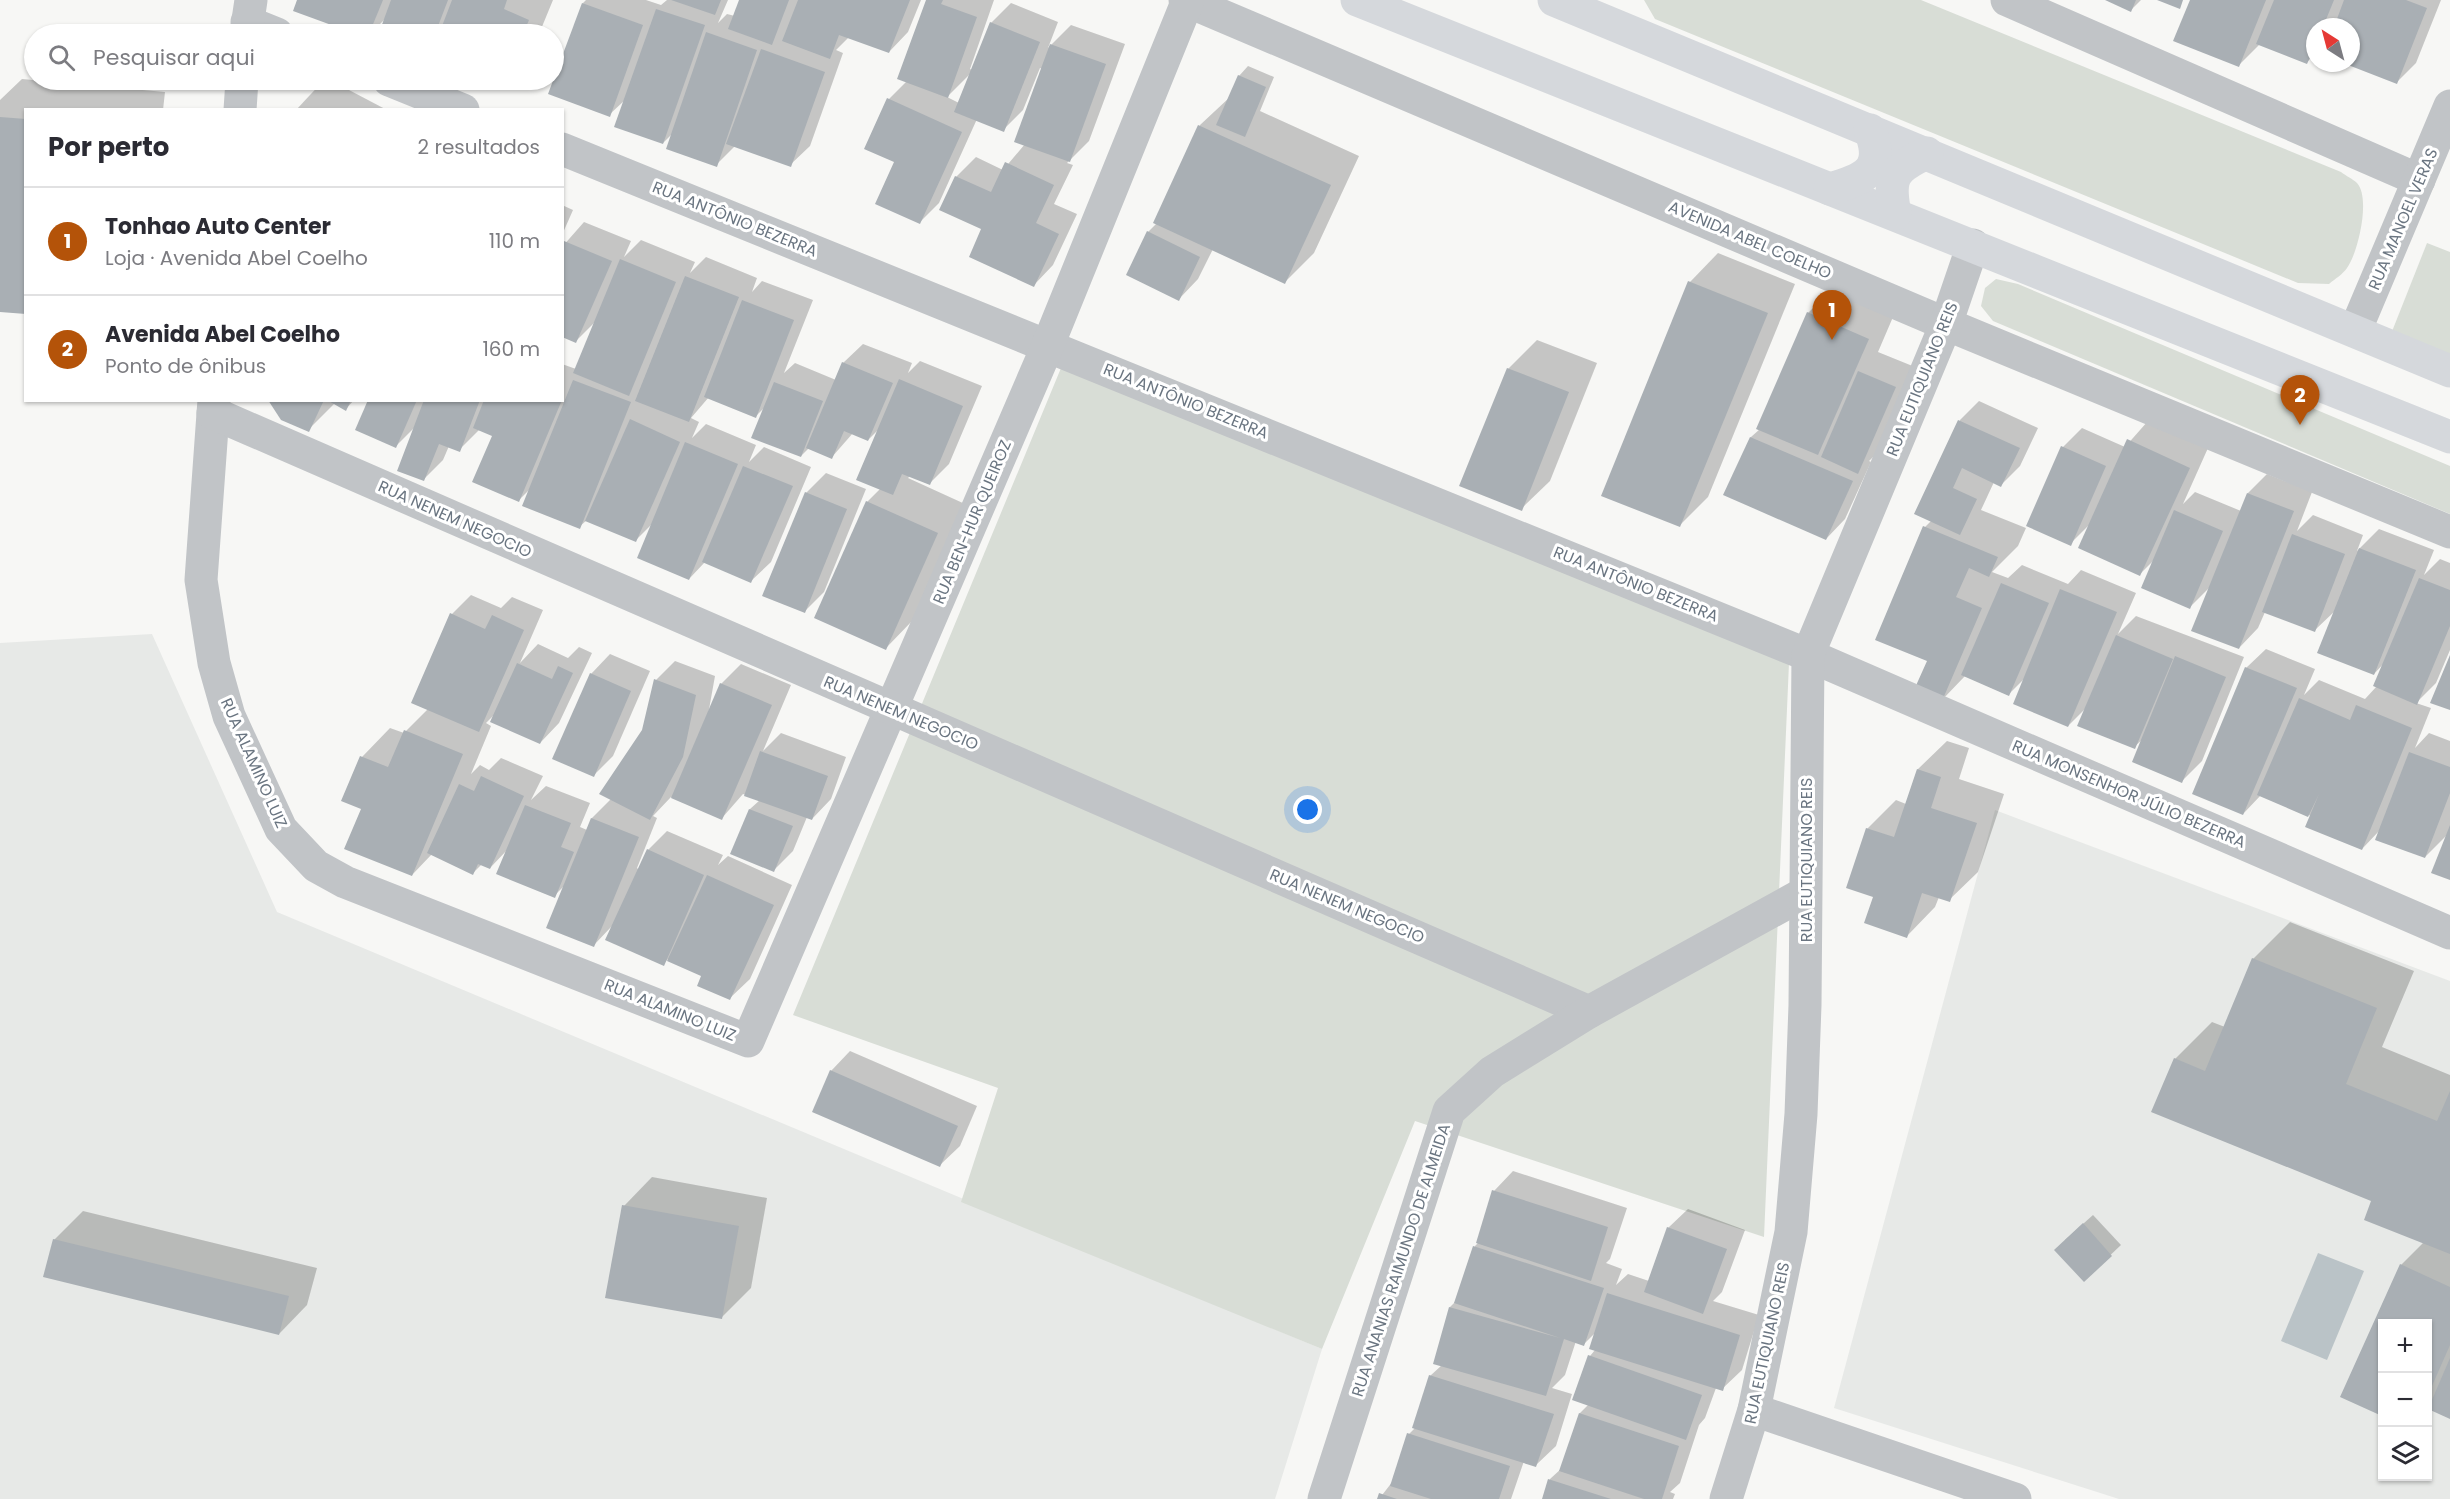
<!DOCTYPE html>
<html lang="pt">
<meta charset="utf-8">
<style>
:root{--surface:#fff;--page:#f2f2f3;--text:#2b2b33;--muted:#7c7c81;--line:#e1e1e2;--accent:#b45309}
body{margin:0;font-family:Poppins,sans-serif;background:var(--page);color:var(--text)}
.controls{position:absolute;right:18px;bottom:18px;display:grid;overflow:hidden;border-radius:0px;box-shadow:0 2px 4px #0004}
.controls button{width:54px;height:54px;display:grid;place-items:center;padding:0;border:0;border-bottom:2px solid var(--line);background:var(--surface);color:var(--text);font:30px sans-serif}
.compass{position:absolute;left:2306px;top:18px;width:54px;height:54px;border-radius:50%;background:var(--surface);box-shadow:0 2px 4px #0004;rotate:324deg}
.you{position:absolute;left:1308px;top:810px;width:21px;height:21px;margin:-15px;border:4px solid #fff;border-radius:50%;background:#1a73e8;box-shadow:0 0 0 9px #1a73e833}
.badge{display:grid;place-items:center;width:39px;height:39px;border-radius:50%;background:var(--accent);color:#fff;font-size:20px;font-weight:700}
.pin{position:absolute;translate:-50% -50px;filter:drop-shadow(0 2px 3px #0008)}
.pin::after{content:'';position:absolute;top:32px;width:21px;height:18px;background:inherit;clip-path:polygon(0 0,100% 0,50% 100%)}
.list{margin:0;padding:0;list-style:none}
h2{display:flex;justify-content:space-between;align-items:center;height:78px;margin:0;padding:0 24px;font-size:26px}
h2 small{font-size:20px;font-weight:400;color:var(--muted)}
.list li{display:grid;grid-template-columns:39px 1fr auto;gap:18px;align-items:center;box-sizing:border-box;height:108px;padding:0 24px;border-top:2px solid var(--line)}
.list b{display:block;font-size:22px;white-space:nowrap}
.list p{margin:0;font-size:20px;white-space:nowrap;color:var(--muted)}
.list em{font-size:20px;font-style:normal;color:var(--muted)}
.icon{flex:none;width:33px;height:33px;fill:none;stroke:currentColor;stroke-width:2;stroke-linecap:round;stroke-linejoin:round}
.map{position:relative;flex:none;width:2450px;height:1499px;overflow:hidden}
.search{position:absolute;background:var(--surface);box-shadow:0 2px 4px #0004;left:24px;top:24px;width:540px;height:66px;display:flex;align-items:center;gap:15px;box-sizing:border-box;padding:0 21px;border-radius:33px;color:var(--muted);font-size:22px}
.panel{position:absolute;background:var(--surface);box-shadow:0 2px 4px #0004;left:24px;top:108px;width:540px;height:294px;border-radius:0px}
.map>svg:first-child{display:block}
</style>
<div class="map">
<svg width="2450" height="1499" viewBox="0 0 2450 1499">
<rect width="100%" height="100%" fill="#f7f7f5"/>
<g fill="#e7e9e7" fill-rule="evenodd">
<path d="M152 634 277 912 1322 1349 1275 1499H0V643Z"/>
<path d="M1995 810 2450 981V1499H2119L1834 1408ZM2382 1324H2428V1476H2382Z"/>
</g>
<g fill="#d8ddd6">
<path d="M1644 0H1921L2341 172C2346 176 2353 179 2357 183 2371 198 2358 253 2347 268 2343 274 2335 279 2329 284L2298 283 1655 19Z"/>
<path d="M2427 243 2450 252V361L2389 339Z"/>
<path d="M1996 279 2018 284 2450 466V514L1993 321 1981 306 1985 288Z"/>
<path d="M1061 368 1789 663 1764 1237 1415 1121 1322 1349 961 1202 998 1088 793 1015Z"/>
</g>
<path fill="#bac3c7" d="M2318 1253 2364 1271 2327 1360 2281 1341Z"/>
<g fill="#0003" fill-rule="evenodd">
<path d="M299 0H553L539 34H396L382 29 385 19 370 34H360L295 10Z"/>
<path d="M586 0H646L661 5 667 0H728L718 23 727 14 735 16 741 0H921L908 32 889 52 849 37 836 50 843 53 810 146 790 165 735 146 716 165 674 132 663 143 626 99 609 115 583 3Z"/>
<path d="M928 0H994L970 69 972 70 991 23 1011 3 1058 22 1048 48 1071 25 1125 44 1089 141 1067 163 1073 165 1054 204 1077 214 1053 265 1034 285 983 228 956 177 976 157 1003 170 1025 144 1042 69 1040 68 1023 110 1003 130 977 119 939 203 920 222 896 161 889 99 907 81ZM972 72 959 103 947 97Z"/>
<path d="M2108 0H2141L2131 10Z"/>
<path d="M2191 0H2441L2416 63 2397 82 2347 63H2351V27H2315V54L2307 62 2260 44 2239 65Z"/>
<path d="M1248 66 1274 77 1260 111 1359 156 1314 253 1285 282 1213 249 1198 279 1179 299 1148 232 1157 223 1155 222 1200 125 1230 97 1239 76Z"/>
<path d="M22 79 165 92 163 110H26V313L0 310V100Z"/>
<path d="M324 80H330L387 110H296Z"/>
<path d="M562 205 573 210 562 235Z"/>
<path d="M584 222 631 241 624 257 641 240 695 262 690 273 706 257 757 278 752 292 762 281 813 300 784 373 795 363 836 380 843 363 863 344 912 363 908 373 920 361 982 386 949 464 929 484 910 476 908 478 965 504 914 619 886 648 867 502 880 489V428L868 440 853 433 832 457 809 448 801 456 766 406 756 416 709 397 691 418 699 422 692 438 706 424 756 445 749 462 764 447 811 467 771 562 751 581 705 562 689 579 653 523 635 541 587 520 579 527 531 488 519 500 494 435 479 430 459 450 449 446 443 460 423 480 416 426 396 446 370 400H562V364L576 369 596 321 576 341 562 336V247Z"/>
<path d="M1718 253 1795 284 1708 497 1680 525 1690 282Z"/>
<path d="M1837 284 1896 310 1878 352 1915 367 1878 452 1869 461 1871 462 1845 519 1826 539 1725 494 1751 437 1760 429 1808 313Z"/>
<path d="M1537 340 1597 363 1550 481 1521 509 1508 369Z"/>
<path d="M270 400H354L346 409 335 403 308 430Z"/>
<path d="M1979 401 2038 428 2020 466 2001 485 1994 482 1981 510 2026 528 2018 546 1992 572 2008 578 2022 565 2068 584 2081 570 2136 593 2118 634 2136 616 2244 657 2202 761 2182 781 2143 739 2134 747 2086 708 2068 726 2025 678 2008 695 1965 676 1942 700 1928 661 1925 527 1932 520 1916 513 1960 420Z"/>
<path d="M2148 421 2208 448 2183 504 2195 492 2241 511 2248 493 2267 474 2312 492 2297 531 2313 515 2363 535 2357 551 2379 529 2434 550 2424 575 2440 559 2450 563V650L2436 683 2416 703 2431 708 2415 748 2429 733 2450 741V879L2448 834 2425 857 2380 830 2362 849 2311 816 2261 795 2243 814 2246 668 2266 649 2315 669 2304 695 2319 680 2365 699 2377 686 2385 662 2374 674 2336 610 2315 630 2265 612 2258 628 2239 648 2210 587 2190 607 2155 559 2140 574 2089 525 2070 544 2063 447 2082 428 2125 447Z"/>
<path d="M826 473 866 489 824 592 804 612 806 493Z"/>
<path d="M471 595 501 608 512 597 543 610 520 663 538 644 568 658 579 647 592 653 559 723 540 743 494 715 486 723 491 726 471 774 480 765 489 770 501 758 543 776 531 800 546 786 590 803 580 827 587 830 592 818 611 799 643 731 656 680 675 661 715 676 708 715 721 684 741 664 791 685 763 751 781 733 846 757 831 799 812 819 807 817 793 851 774 870 732 854 750 809 760 800 743 794 722 818 671 797 653 816 657 818 637 868 639 870 648 850 667 831 723 855 718 865 728 856 792 885 750 979 730 998 703 975 668 959 663 964 612 926 594 945 565 885 554 896 508 849 490 868 482 864 473 873 432 854 412 875 363 808 343 801 362 757 390 728 404 733 428 709 452 614Z"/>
<path d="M610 654 650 671 613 756 594 775 591 674Z"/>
<path d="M1947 741 1969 748 1959 779 2004 794 1978 872 1949 900 1939 897 1935 907 1907 936 1875 896 1867 829 1896 800 1906 804 1918 769Z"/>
<path d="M2290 922 2414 971 2382 1047 2450 1075V1417L2430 1409 2428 1412V1324H2382V1415L2342 1396 2401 1265 2424 1242 2373 1201 2175 1059 2212 1022 2225 1027 2253 959Z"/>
<path d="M850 1051 977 1106 960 1146 940 1165 831 1071Z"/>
<path d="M1513 1171 1627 1208 1610 1259 1606 1263 1622 1269 1616 1285 1628 1274 1649 1281 1668 1228 1688 1209 1745 1230 1722 1292 1713 1301 1759 1315 1742 1370 1722 1389 1716 1388 1705 1418 1699 1425 1680 1483 1670 1492 1675 1494 1673 1499H1543L1550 1479 1562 1468 1580 1413 1589 1404 1590 1356 1595 1350 1596 1332 1584 1344 1576 1341 1565 1375 1552 1388 1572 1394 1556 1446 1536 1465 1524 1461 1511 1499H1379L1393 1481 1409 1434 1415 1428 1430 1376 1442 1365 1435 1362 1450 1307 1456 1301 1475 1246 1479 1242 1494 1191Z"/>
<path d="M652 1177 767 1198 751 1288 722 1317 624 1206Z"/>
<path d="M83 1211 317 1268 307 1305 279 1334 54 1240Z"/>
<path d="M2093 1215 2121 1245 2084 1280 2065 1240Z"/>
</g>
<g fill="#a9afb4">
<path d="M297 0H383L369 34H356L293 11Z"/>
<path d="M391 0H448L435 34H392L380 30Z"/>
<path d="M452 0H507L504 9 529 20 523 34H439Z"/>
<path d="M671 0H721L715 15Z"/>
<path d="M739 0H789L772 45 728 29Z"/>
<path d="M798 0H910L889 53 839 35 830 59 782 41Z"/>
<path d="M926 0H943L941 4 977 17 948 98 897 79Z"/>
<path d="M2105 0H2136L2131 12Z"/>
<path d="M2157 0H2183L2180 9Z"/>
<path d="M2190 0H2266L2239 67 2173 41Z"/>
<path d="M2274 0H2334L2323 27H2315V46L2307 64 2256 44Z"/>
<path d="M2344 0H2406L2427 8 2397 84 2343 63H2351V27H2334Z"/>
<path d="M582 3 643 25 610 117 548 94Z"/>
<path d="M656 9 705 25 663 144 614 127Z"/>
<path d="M990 22 1040 42 1004 132 954 112Z"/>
<path d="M706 32 757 50 717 167 666 149Z"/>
<path d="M1050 44 1106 64 1070 162 1014 142Z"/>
<path d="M761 49 825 72 791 167 726 144Z"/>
<path d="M1238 75 1266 87 1245 137 1216 125Z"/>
<path d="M887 98 962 132 920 224 875 204 894 162 864 149Z"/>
<path d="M0 117 26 119V314L0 312Z"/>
<path d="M1198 125 1331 185 1285 284 1153 223Z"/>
<path d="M1005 162 1054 185 1036 223 1059 234 1034 287 969 257 981 229 939 210 955 176 991 192Z"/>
<path d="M1147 231 1200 257 1179 301 1126 275Z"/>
<path d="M564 241 612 261 576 343 562 337Z"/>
<path d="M620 259 676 282 629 396 573 373Z"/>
<path d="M685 276 739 297 689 422 635 401Z"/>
<path d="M1688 281 1768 313 1680 527 1601 496Z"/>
<path d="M742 300 794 320 756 418 704 397Z"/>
<path d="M1807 312 1869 339 1818 455 1756 429Z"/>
<path d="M842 362 893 383 868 441 844 431 832 459 806 448Z"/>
<path d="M1507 368 1569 392 1522 511 1459 486Z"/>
<path d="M1858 371 1896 387 1858 474 1821 457Z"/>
<path d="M899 379 963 406 930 485 902 474 893 495 856 480Z"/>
<path d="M573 380 631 402 580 529 522 506Z"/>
<path d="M774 382 823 401 801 457 751 438Z"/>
<path d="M268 400H324L309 432 281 420Z"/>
<path d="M327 400H351L346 411Z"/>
<path d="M368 400H417L396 448 355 430Z"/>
<path d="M424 400H480L460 452 439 444 424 481 397 471Z"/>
<path d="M484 400H562L519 502 472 482 492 436 473 428Z"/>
<path d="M630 419 680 442 636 542 585 521Z"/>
<path d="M1958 420 2020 448 2001 487 1962 468 1953 488 1977 499 1960 535 1914 514Z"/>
<path d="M1750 437 1853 481 1826 540 1723 495Z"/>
<path d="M2127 439 2190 468 2140 576 2078 548Z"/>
<path d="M685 442 738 464 689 580 637 558Z"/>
<path d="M2061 446 2106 466 2071 546 2026 526Z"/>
<path d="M743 466 793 486 751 583 702 562Z"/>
<path d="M805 492 847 509 805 613 762 596Z"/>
<path d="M2247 493 2294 511 2239 649 2191 631Z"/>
<path d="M866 501 938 533 886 650 814 618Z"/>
<path d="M2174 510 2223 531 2190 609 2141 588Z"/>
<path d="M1923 526 1998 557 1989 577 1969 568 1956 597 1982 608 1942 701 1914 690 1927 661 1875 640Z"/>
<path d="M2292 534 2345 554 2315 632 2262 612Z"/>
<path d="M2359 548 2416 570 2374 675 2317 653Z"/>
<path d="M2419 578 2450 590V626L2417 705 2373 686Z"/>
<path d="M2001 583 2049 603 2009 696 1961 675Z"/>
<path d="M2060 589 2117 612 2068 727 2013 704Z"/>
<path d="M450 613 485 629 492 615 524 630 479 732 411 703Z"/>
<path d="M2116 635 2173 659 2135 749 2077 726Z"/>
<path d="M2450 655V710L2430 703Z"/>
<path d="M2175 656 2226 677 2182 783 2132 762Z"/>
<path d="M517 663 552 679 558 666 573 673 540 744 490 722Z"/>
<path d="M2245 667 2297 688 2243 815 2192 794Z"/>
<path d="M590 673 631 691 594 777 552 759Z"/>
<path d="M654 679 696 695 683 757 650 820 599 794 642 730Z"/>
<path d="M720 683 772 705 722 820 671 798Z"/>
<path d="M2299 698 2350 720 2356 705 2412 728 2362 850 2305 827 2319 794 2308 817 2257 795Z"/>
<path d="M404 730 463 754 412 876 344 849 361 809 341 801 360 756 388 767Z"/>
<path d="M760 751 828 776 812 820 744 796Z"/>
<path d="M2409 752 2450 767V793L2425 858 2375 840Z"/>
<path d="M1917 769 1941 777 1931 808 1977 823 1950 902 1922 893 1907 938 1864 923 1873 897 1846 888 1866 828 1894 837Z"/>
<path d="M481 776 524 796 490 869 478 864 473 875 427 853 459 784 474 791Z"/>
<path d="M525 805 571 823 561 847 574 852 555 898 496 874Z"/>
<path d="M749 809 793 826 774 872 730 854Z"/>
<path d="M591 818 639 837 594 947 546 928Z"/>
<path d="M2450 825V880L2431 873Z"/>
<path d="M647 849 704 875 664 966 605 940Z"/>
<path d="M707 875 774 905 730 1000 697 986 701 976 667 961Z"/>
<path d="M2252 958 2377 1008 2346 1084 2437 1121 2450 1091V1254L2364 1220 2371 1201 2151 1112 2174 1058 2205 1071Z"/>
<path d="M830 1070 958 1126 940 1167 812 1112Z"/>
<path d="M1492 1190 1608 1227 1591 1281 1476 1243Z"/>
<path d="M622 1205 739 1226 722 1319 605 1298Z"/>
<path d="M2083 1223 2112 1256 2084 1282 2054 1250Z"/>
<path d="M1667 1227 1727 1249 1703 1314 1644 1292Z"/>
<path d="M53 1239 289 1296 279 1335 43 1277Z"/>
<path d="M1473 1246 1604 1288 1584 1346 1564 1339 1546 1396 1433 1364 1449 1307 1560 1338 1454 1303Z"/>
<path d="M2400 1264 2450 1287V1345L2428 1395V1324H2382V1416L2340 1397Z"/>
<path d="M1607 1293 1740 1335 1723 1391 1589 1349Z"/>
<path d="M1588 1355 1702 1395 1686 1440 1572 1400Z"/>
<path d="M2450 1358V1419L2428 1409Z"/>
<path d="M1429 1375 1554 1414 1536 1467 1412 1428Z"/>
<path d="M1579 1413 1679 1446 1662 1499H1644L1559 1471Z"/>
<path d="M1407 1433 1510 1466 1499 1499H1431L1390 1486Z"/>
<path d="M1548 1479 1611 1499H1542Z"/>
<path d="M1379 1493 1397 1499H1377Z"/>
</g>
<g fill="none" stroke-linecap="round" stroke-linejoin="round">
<g stroke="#c1c4c7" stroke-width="33">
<path d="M1185 0 1946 324 2450 532"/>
<path d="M2007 0 2419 180"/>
<path d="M247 22 277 34"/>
<path d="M246 34 251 0"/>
<path d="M389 80 463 110"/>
<path d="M240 110 242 80"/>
<path d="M562 149 1808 655 2450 933"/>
<path d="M2355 331 2450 106"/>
<path d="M214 400 201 580 214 663 229 716 281 829 316 866 345 882 748 1041 1048 345 1188 0"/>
<path d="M213 413 1589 1012"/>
<path d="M1754 1410 2015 1499"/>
<path d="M1324 1499 1449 1111 1492 1072 1589 1012 1805 893"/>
<path d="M1726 1499 1754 1410 1791 1232 1801 1114 1805 1005 1808 655 1946 324 1973 245"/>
</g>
<g stroke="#d5d8dc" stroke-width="33">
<path d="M1357 0 2450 437"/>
<path d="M1554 0 2450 371"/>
<path d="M1830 189C1865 179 1886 170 1870 130"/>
<path d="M1895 214C1888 178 1892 169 1927 153"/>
</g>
</g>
<g text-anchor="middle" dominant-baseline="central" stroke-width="6" stroke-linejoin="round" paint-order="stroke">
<g font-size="16" fill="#6a7581" stroke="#fff">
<text transform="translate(735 219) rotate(22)">RUA ANTÔNIO BEZERRA</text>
<text transform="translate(2403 219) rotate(-67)">RUA MANOEL VERAS</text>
<text transform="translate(1750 240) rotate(23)">AVENIDA ABEL COELHO</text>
<text transform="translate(1922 379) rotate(-68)">RUA EUTIQUIANO REIS</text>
<text transform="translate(1186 401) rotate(22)">RUA ANTÔNIO BEZERRA</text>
<text transform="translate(455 519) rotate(24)">RUA NENEM NEGOCIO</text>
<text transform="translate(972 522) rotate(-67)">RUA BEN-HUR QUEIROZ</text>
<text transform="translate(1636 584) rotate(22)">RUA ANTÔNIO BEZERRA</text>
<text transform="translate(901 713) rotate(23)">RUA NENEM NEGOCIO</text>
<text transform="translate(254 763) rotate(66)">RUA ALAMINO LUIZ</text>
<text transform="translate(2129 794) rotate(23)">RUA MONSENHOR JÚLIO BEZERRA</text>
<text transform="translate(1806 860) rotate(-90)">RUA EUTIQUIANO REIS</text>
<text transform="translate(1347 906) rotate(23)">RUA NENEM NEGOCIO</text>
<text transform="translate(670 1010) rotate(22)">RUA ALAMINO LUIZ</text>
<text transform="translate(1401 1260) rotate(-72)">RUA ANANIAS RAIMUNDO DE ALMEIDA</text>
<text transform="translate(1767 1343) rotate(-78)">RUA EUTIQUIANO REIS</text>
</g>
</g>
</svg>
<div class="controls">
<button>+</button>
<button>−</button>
<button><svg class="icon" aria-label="layers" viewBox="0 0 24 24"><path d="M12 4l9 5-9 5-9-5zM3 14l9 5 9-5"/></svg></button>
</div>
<svg class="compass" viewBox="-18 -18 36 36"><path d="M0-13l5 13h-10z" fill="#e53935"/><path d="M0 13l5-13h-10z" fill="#7c7c81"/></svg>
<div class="you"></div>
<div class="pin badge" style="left:1832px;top:340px">1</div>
<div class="pin badge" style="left:2300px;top:425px">2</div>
<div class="search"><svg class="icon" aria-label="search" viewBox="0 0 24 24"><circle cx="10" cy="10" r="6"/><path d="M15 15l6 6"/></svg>Pesquisar aqui</div>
<section class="panel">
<h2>Por perto<small>2 resultados</small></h2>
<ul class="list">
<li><span class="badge">1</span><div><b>Tonhao Auto Center</b><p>Loja · Avenida Abel Coelho</p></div><em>110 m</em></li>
<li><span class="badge">2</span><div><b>Avenida Abel Coelho</b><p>Ponto de ônibus</p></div><em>160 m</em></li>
</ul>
</section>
</div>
